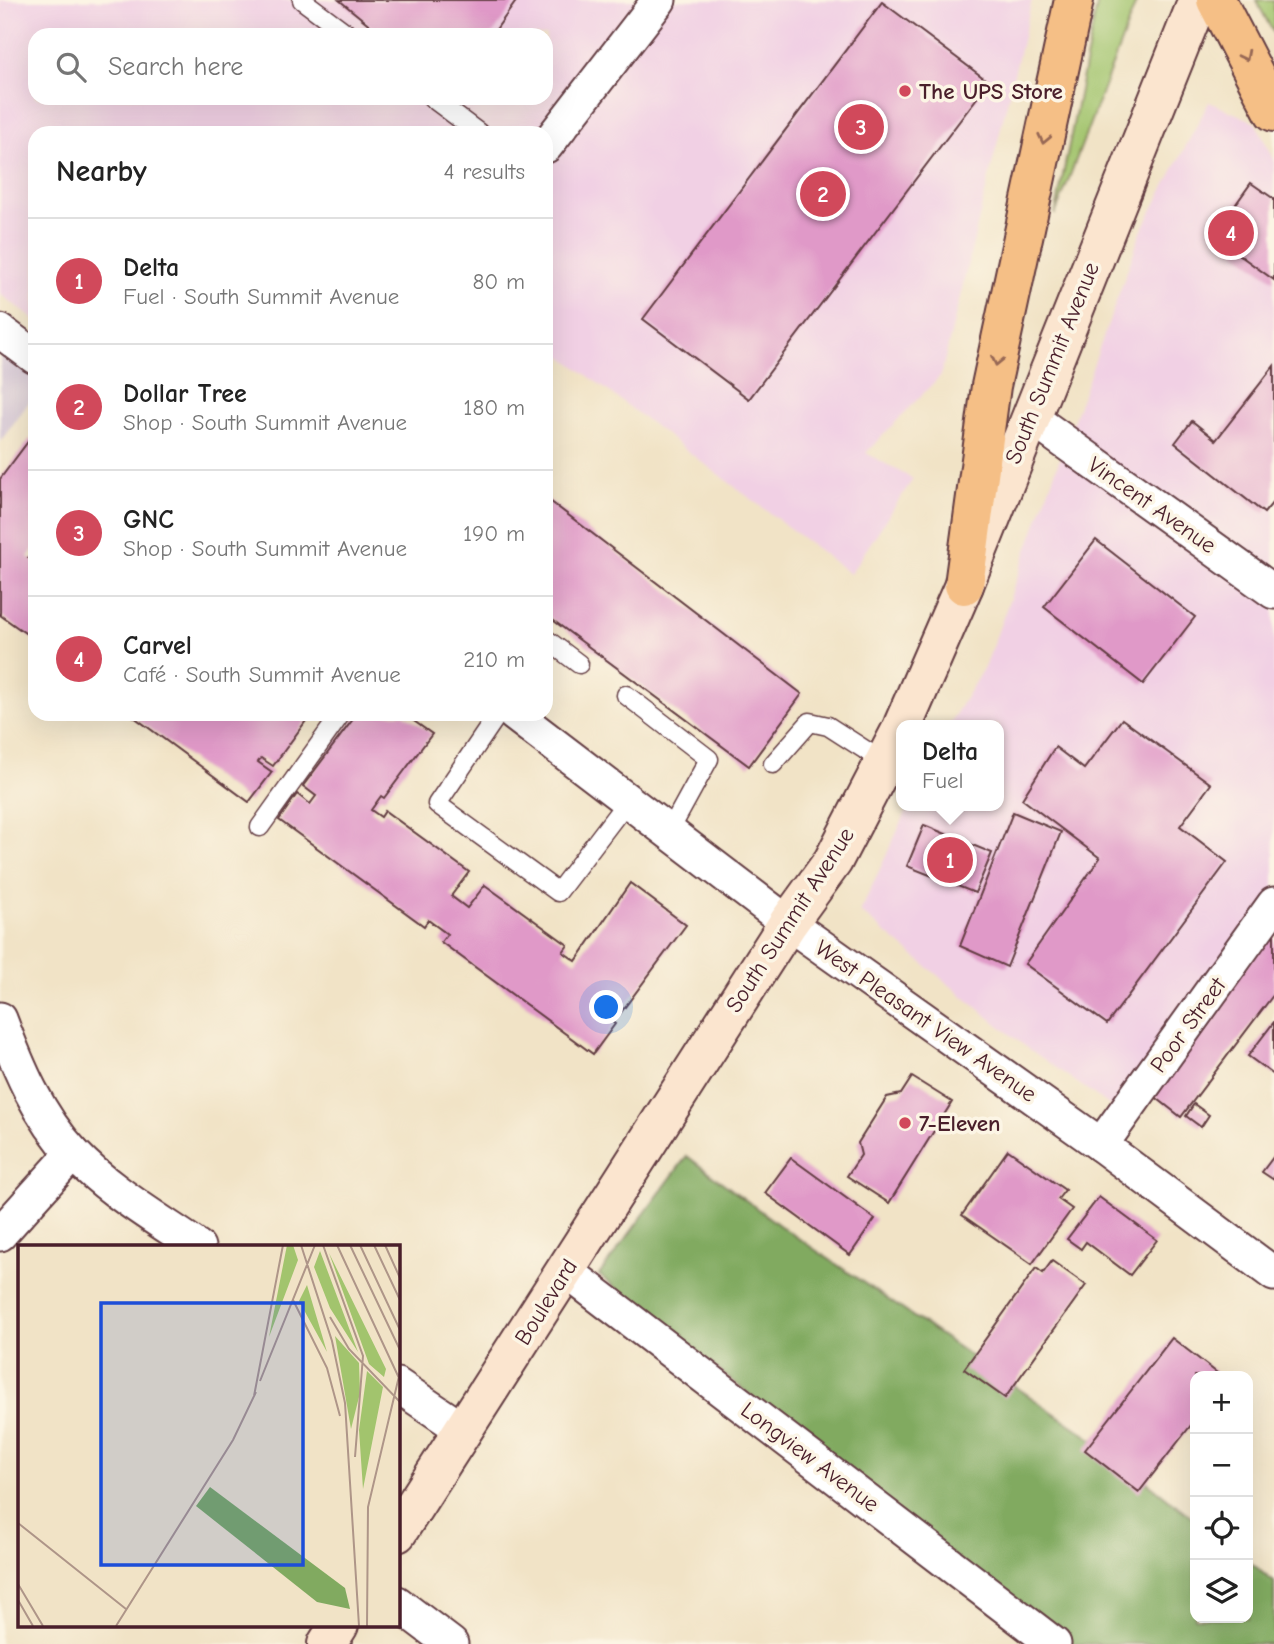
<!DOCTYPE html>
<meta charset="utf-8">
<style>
:root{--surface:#fff;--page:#f2f2f2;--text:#222;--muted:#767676;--line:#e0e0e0;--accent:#d1495b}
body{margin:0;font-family:"Comic Neue",sans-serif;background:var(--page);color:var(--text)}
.controls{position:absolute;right:21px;bottom:21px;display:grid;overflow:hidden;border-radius:14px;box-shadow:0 7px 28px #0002}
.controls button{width:63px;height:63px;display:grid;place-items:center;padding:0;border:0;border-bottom:2px solid var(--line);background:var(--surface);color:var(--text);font:35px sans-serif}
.you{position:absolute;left:607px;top:1008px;width:24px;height:24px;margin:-18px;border:5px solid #fff;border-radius:50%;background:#1a73e8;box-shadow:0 0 0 10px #1a73e833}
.badge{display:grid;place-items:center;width:46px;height:46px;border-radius:50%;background:var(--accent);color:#fff;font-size:23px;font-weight:700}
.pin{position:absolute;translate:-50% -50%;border:4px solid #fff;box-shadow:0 2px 7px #0006}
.popup{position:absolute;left:896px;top:720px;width:108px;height:91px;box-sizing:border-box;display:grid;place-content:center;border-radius:14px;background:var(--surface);filter:drop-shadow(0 2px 5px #0005);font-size:23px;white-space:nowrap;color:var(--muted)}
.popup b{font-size:26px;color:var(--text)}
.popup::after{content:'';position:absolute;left:50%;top:100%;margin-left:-14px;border:14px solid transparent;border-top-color:var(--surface)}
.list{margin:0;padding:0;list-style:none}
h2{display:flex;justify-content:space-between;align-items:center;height:91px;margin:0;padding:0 28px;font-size:30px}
h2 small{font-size:23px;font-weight:400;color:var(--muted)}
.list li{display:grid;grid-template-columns:46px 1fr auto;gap:21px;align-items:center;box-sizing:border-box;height:126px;padding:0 28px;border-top:2px solid var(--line)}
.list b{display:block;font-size:26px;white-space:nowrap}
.list p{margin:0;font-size:23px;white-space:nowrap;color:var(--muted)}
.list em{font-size:23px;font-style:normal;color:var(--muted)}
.icon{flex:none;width:38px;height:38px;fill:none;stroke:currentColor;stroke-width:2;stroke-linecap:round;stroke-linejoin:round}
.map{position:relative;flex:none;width:1274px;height:1644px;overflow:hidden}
.search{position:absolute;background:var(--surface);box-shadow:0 7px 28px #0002;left:28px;top:28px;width:525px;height:77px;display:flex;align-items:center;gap:18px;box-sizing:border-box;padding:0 24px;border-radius:21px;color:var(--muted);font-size:26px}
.panel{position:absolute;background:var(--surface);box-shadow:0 7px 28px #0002;left:28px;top:126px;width:525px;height:595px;border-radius:21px}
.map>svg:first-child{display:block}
</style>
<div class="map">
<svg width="1274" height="1644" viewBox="0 0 1274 1644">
<rect width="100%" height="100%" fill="#fcf5e5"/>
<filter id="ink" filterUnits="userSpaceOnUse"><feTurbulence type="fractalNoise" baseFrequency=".0143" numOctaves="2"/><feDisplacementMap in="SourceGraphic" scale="14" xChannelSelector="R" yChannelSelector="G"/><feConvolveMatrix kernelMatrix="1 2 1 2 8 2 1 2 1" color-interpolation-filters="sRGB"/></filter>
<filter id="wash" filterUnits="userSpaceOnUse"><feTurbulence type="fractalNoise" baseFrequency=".00686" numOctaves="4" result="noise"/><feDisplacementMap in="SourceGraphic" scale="28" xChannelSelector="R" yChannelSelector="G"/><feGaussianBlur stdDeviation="1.57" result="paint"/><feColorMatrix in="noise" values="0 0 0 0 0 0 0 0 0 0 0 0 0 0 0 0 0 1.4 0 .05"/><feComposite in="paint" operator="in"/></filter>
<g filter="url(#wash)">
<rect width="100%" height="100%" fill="#f1e3c6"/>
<g fill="#f1d0e4" fill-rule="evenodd">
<path d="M0 0H1032L941 375 866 453 913 479 850 574 546 344V133H35V320L0 294ZM35 35H546V98H35Z"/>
<path d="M1209 102 1255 122 1274 160V944L1129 1119 1022 1044 860 912 909 806H999V725H949L987 662 1141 232Z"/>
</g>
<path fill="#cebed1" d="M0 337 35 353V394L0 442Z"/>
<g fill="#a2c46d" stroke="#76724c" stroke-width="2">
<path d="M1098 0H1137L1055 215Z"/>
<path d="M1256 0H1274V34Z"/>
</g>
<path fill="#81aa60" stroke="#666446" stroke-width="2" d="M687 1156 779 1225 1098 1443 1195 1520V1618H1248V1561L1274 1582V1644H1064L599 1275Z"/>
<g id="blocks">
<g fill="#e099c8">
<path d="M339 0H517L492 35H382Z"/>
<path d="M882 2 989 82 749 399 643 319Z"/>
<path d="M1251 183 1274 199V280L1213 236Z"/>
<path d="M1274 366V501L1264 513 1175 443 1192 421 1216 440Z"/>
<path d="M30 439 35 443V547L28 557 35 562V640L0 615V479Z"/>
<path d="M546 498 802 694 749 766 546 615Z"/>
<path d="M1096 540 1195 617 1143 684 1044 607Z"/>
<path d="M130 714H311L273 766 261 758 258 762 272 772 249 802Z"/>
<path d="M357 714H404L432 734 384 798 381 796 371 810 381 817 385 811 469 872 451 896 467 908 485 885 568 945 563 952 576 961 630 883 686 925 616 1019 605 1010 602 1014 615 1024 593 1054 441 942 447 934 428 920 424 926 279 820 297 794 310 804 316 796 303 786Z"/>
<path d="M1122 719 1211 784 1180 826 1227 862 1107 1024 1025 964 1100 858 1022 799 1055 747 1084 769Z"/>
<path d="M1013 812 1061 832 1007 967 960 946Z"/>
<path d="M924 825 992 853 975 893 907 866Z"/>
<path d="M1274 929V994L1181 1117 1149 1092Z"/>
<path d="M1274 1022V1075L1248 1056Z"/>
<path d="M912 1077 952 1102 889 1203 847 1176 861 1155 858 1143 887 1097 901 1094Z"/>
<path d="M1194 1104 1209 1115 1201 1127 1186 1116Z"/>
<path d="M1008 1150 1065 1190 1058 1199 1072 1209 1032 1264 962 1215Z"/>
<path d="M1274 1156V1180L1262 1172Z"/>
<path d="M791 1158 875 1219 850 1255 765 1193Z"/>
<path d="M1099 1197 1157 1240 1130 1275 1086 1242 1081 1249 1067 1239Z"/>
<path d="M1052 1261 1086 1285 1005 1398 964 1369 1036 1268 1043 1273Z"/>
<path d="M1172 1338 1221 1376H1195V1420L1139 1492 1085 1450Z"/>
</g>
</g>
</g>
<g filter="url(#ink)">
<use href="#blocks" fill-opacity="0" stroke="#633c42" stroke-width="2"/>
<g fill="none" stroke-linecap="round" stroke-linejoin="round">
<defs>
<g id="lane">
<path d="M302 0 349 35"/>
<path d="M432 98 479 133"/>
<path d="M546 639 579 664"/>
<path d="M626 695 709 759 669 832"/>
<path d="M498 714 437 804 558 892 628 800"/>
<path d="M773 764 810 722 828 726 884 762"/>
<path d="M260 827 341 714"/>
</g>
<g id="street">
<path d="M546 146 659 0"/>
<path d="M0 331 35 357"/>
<path d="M1030 417 1274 592"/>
<path d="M514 714 788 923 1101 1145 1274 1274"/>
<path d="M0 1019C18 1067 38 1116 74 1154 109 1191 156 1218 198 1247"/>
<path d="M1101 1145 1274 904"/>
<path d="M0 1234 73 1153"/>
<path d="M566 1271 1054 1644"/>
<path d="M397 1385 465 1431"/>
<path d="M397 1603 451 1644"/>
</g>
<g id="secondary">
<path d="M903 725 964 585 1198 0"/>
<path d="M397 1533 788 923 833 861 901 730"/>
<path d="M327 1644 339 1625"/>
</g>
<g id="highway">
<path d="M1216 0 1274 112"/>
<path d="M964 585 991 386 1074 0"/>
</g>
</defs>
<use href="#lane" stroke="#633c42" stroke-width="21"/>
<use href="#street" stroke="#633c42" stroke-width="37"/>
<use href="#secondary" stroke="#633c42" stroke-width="42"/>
<use href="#highway" stroke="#633c42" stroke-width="42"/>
<use href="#lane" stroke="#fff" stroke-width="18"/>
<use href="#street" stroke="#fff" stroke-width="33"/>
<use href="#secondary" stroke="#fbe5cf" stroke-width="38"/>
<use href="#highway" stroke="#f5bf86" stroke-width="38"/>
</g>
<defs><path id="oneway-chevron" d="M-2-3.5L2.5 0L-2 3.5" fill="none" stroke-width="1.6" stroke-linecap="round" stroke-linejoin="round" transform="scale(1.75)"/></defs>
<g stroke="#976754">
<use href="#oneway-chevron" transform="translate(1245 56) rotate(63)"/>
<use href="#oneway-chevron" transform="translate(1044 139) rotate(102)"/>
<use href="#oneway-chevron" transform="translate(997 361) rotate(102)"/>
</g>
</g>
<g fill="#d1495b" stroke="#fcf5e5" stroke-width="2.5">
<circle cx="905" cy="91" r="7"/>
<circle cx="905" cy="1123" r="7"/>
</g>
<g text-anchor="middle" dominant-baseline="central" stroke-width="7" stroke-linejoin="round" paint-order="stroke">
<g font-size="23" font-weight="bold" fill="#4a1f2b" stroke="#fcf5e5" text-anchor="start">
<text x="919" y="91">The UPS Store</text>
<text x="919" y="1123">7-Eleven</text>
</g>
<g font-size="23" fill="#4a1f2b" stroke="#fcf5e5">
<text transform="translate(1052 363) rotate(-68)">South Summit Avenue</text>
<text transform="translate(1152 505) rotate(35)">Vincent Avenue</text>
<text transform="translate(790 920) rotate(-57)">South Summit Avenue</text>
<text transform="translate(926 1021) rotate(35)">West Pleasant View Avenue</text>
<text transform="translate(1188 1025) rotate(-54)">Poor Street</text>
<text transform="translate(546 1302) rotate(-58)">Boulevard</text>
<text transform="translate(810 1457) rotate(37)">Longview Avenue</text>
</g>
</g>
<g transform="translate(18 1245)">
<rect width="382" height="382" fill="#f1e3c6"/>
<path d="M269 0H275L280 15 251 92ZM302 6 340 107 312 63 296 22ZM311 8 368 124 366 132 351 119ZM289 40 309 107 281 56ZM317 91 341 118 342 148 333 184ZM349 126 365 142 345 244 341 185Z" fill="#a2c46d"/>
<path d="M192 242 327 343 332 364 299 357 178 261Z" fill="#81aa60"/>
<path fill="none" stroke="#ae9588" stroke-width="2" d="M283 0 314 96 327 158 341 381M305 0 345 111 337 212M319 0 381 133M332 0 382 105M342 0 382 85M356 0 382 55M367 0 382 33M275 55 309 123 322 171M312 72 331 104 382 157M242 136 297 0M236 151 265 0M0 278 108 364M0 339 25 381M0 355 15 381M98 381 215 195 238 147M349 381 350 262 382 127"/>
<path fill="#1d4ed8" fill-opacity="0.15" stroke="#1d4ed8" stroke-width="3.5" d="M83 58H285V320H83Z"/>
<rect width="382" height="382" fill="none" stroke="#4a1f2b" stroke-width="3.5"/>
</g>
</svg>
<div class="controls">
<button>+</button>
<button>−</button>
<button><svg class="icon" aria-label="locate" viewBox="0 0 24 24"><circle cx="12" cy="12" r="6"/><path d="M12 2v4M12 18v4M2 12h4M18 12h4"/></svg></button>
<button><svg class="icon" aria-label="layers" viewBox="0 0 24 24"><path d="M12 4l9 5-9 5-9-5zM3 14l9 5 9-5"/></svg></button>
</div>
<div class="you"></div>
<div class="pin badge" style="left:950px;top:860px">1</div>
<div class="popup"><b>Delta</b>Fuel</div>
<div class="pin badge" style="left:823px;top:194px">2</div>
<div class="pin badge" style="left:861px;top:127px">3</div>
<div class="pin badge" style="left:1231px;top:233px">4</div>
<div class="search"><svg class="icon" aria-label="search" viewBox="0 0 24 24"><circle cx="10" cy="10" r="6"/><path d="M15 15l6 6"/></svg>Search here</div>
<section class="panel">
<h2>Nearby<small>4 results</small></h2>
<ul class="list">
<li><span class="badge">1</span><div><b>Delta</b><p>Fuel · South Summit Avenue</p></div><em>80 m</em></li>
<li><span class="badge">2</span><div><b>Dollar Tree</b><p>Shop · South Summit Avenue</p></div><em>180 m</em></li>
<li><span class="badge">3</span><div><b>GNC</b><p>Shop · South Summit Avenue</p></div><em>190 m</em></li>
<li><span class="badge">4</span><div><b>Carvel</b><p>Café · South Summit Avenue</p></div><em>210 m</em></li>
</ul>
</section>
</div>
